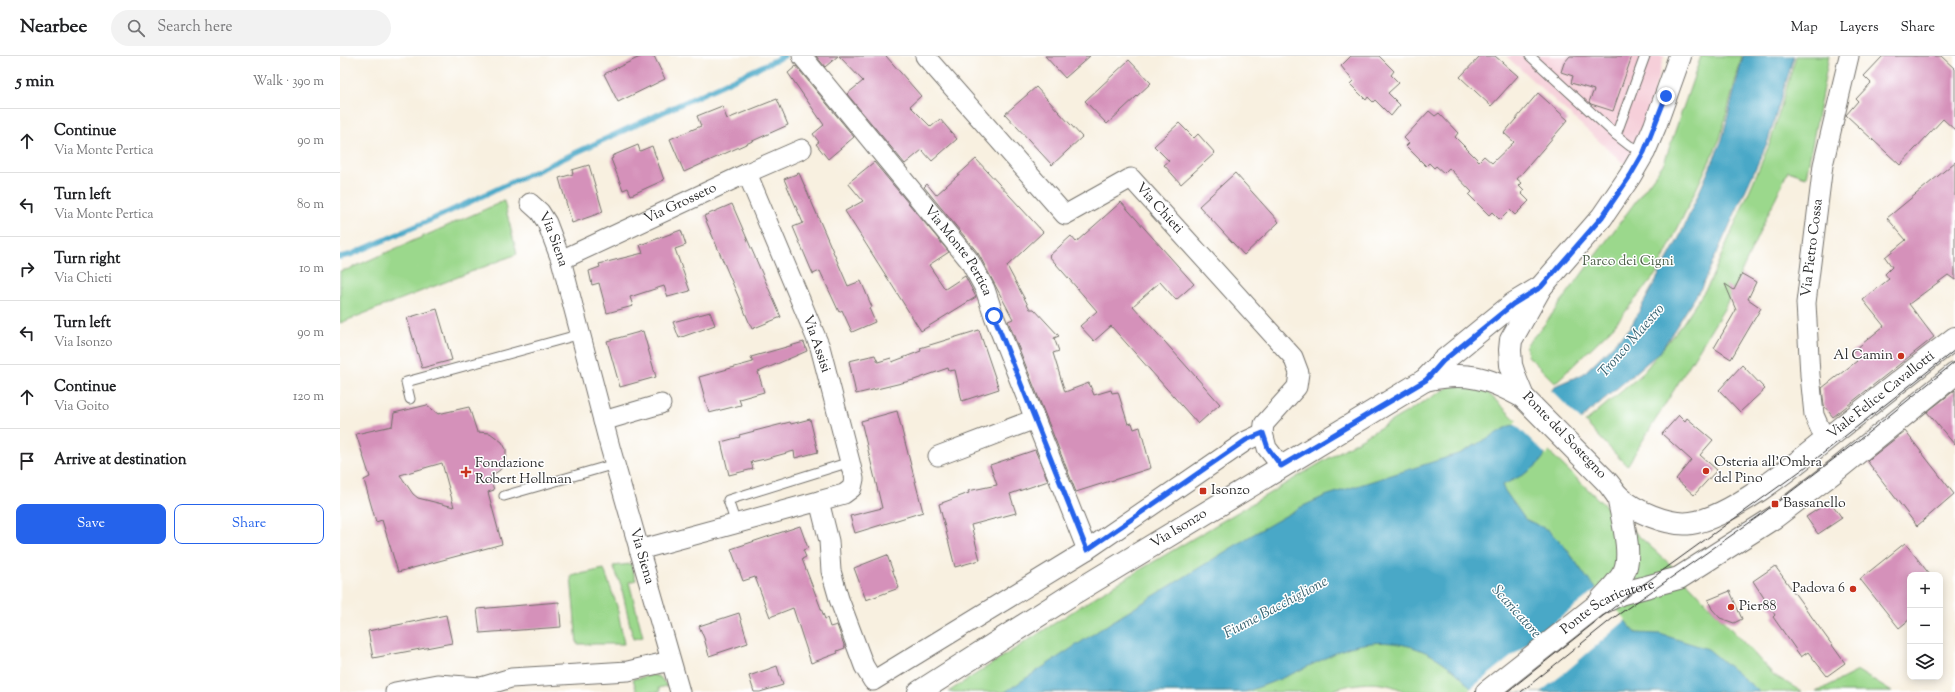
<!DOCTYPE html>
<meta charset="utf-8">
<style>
:root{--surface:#fff;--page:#f2f2f2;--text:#202124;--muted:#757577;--line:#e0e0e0;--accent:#2563eb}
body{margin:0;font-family:"Sorts Mill Goudy",serif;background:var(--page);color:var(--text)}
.controls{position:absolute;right:12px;bottom:12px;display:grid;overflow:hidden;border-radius:8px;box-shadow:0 2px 10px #0003}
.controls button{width:36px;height:36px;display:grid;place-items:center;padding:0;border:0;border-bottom:1px solid var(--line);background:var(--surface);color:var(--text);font:20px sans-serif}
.stop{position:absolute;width:12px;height:12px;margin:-9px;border:3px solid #2563eb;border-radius:50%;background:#fff}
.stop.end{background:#2563eb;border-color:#fff;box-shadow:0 1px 4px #0008}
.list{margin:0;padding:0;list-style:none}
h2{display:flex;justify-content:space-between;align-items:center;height:52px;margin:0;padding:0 16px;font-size:17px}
h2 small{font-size:13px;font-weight:400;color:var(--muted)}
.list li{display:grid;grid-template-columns:26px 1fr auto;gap:12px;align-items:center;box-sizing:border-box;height:64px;padding:0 16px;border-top:1px solid var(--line)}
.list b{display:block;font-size:15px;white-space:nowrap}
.list p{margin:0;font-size:13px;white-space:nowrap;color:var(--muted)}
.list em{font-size:13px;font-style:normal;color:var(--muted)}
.actions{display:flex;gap:8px;padding:12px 16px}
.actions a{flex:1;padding:9px 0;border:1px solid var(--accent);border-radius:8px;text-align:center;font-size:14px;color:var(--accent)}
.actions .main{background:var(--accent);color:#fff}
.icon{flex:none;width:22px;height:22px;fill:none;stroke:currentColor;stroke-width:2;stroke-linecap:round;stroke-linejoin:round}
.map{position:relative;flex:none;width:1615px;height:636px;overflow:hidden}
header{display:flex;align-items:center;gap:24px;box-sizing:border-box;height:56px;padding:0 20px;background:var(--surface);border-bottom:1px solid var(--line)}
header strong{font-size:19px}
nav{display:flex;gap:22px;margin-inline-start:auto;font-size:14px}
.search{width:280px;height:36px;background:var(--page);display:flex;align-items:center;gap:10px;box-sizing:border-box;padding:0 14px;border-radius:22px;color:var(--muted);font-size:15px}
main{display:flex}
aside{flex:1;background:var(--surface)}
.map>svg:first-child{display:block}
</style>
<header>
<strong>Nearbee</strong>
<div class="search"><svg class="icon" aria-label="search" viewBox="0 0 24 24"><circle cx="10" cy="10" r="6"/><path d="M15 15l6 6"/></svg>Search here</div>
<nav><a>Map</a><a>Layers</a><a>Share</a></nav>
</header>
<main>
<aside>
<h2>5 min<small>Walk · 390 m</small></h2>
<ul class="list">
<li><svg class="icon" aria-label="ahead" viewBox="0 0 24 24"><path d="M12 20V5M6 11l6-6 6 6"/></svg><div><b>Continue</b><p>Via Monte Pertica</p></div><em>90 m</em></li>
<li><svg class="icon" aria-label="left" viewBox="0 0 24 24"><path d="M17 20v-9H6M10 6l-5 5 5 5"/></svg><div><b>Turn left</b><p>Via Monte Pertica</p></div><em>80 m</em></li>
<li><svg class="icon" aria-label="right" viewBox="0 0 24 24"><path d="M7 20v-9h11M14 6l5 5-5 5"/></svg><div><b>Turn right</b><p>Via Chieti</p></div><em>10 m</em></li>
<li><svg class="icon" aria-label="left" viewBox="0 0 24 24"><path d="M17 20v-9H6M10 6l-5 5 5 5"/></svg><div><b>Turn left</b><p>Via Isonzo</p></div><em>90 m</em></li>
<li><svg class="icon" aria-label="ahead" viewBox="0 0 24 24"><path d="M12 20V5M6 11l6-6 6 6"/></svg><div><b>Continue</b><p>Via Goito</p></div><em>120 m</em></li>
<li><svg class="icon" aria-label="arrive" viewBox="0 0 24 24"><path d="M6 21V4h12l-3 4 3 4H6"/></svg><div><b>Arrive at destination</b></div></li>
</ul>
<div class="actions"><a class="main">Save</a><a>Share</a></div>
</aside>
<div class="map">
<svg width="1615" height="636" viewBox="0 0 1615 636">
<rect width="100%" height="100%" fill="#fff"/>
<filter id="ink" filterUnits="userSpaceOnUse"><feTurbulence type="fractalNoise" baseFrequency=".025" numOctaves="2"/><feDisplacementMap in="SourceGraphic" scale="8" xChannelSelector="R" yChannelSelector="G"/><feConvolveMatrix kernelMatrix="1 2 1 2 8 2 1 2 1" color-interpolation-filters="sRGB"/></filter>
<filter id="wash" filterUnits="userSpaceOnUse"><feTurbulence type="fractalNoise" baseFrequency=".012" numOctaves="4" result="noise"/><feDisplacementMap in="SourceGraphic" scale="16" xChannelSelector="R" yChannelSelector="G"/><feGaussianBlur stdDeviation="0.9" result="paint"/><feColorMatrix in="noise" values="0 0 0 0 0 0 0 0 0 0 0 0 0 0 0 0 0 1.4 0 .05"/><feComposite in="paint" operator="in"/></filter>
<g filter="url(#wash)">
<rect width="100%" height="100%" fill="#f8f0e0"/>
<path fill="#f6cfd9" d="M1166 0H1324L1302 80 1284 108Z"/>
<g fill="#9bd88c" stroke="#63825c">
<path d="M1361 0H1402L1380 83 1316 218 1273 271 1215 327 1188 300 1186 289 1204 269 1324 107Z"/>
<path d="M1456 0H1489L1466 121 1448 115 1384 253 1287 410 1245 366 1301 319 1343 267 1369 228 1430 87Z"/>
<path d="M164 145 177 198 0 267V215L9 213Z"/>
<path d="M1114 328 1146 335 1259 444 1333 511 1434 619 1462 636H1065C1042 622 1010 627 988 636H608L766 534Z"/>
<path d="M291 508 296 524 289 526 303 581 293 583 281 529 273 510Z"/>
<path d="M264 513 277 550 284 588H237L231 520Z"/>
<path d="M1518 615 1552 636H1476Z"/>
<path d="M313 619 320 621 327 630 319 632 320 636H297L293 623Z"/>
</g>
<path fill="#48a8c7" stroke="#3a6a79" d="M1403 0H1454L1428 85 1361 232 1320 296 1250 355 1206 396C1200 413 1178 421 1163 429V432L1185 463 1208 474 1226 492 1247 522 1296 577 1320 578 1368 593 1420 636H1134C1103 596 1059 577 1010 591 997 595 985 603 973 608 951 619 929 628 905 636H665L770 567 912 479 961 451 985 440 1121 397 1169 370 1175 369 1217 329 1243 318 1290 272 1340 180 1382 84Z"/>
<g fill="#f8f0e0">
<path d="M1210 333 1242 365 1208 397 1207 400 1174 367Z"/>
<path d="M1258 532 1286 564 1222 619 1200 636H1131L1129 634Z"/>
</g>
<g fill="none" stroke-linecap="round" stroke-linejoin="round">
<path stroke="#48a8c7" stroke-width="5.5" d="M0 201 10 199 95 162 444 0"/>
</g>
<g id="blocks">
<g fill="#d591ba" fill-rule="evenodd">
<path d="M302 0H314L325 23 278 46 264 18Z"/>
<path d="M476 0H498L485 11Z"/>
<path d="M499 0H546L581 40 570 50 591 71 600 63 617 83 592 105 582 94 565 108 507 38 523 25Z"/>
<path d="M705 0H750L725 22Z"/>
<path d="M1011 0H1039L1054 15 1051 19 1059 27 1048 37 1060 49 1051 60 1035 44 1033 46 1028 41 1026 44 1010 28 1013 25 1001 10Z"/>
<path d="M1140 0H1155L1178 20 1151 50 1120 21Z"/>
<path d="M1230 0H1292L1273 55 1251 48 1249 46 1254 34 1231 27 1233 20 1221 16 1224 7Z"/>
<path d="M1543 0H1601L1615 13V74L1603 63 1560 109 1506 59 1518 45 1516 43 1531 27 1524 20Z"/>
<path d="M789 4 811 27 767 68 745 45Z"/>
<path d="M456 10 514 81 488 103 476 88 479 86 473 78 484 69 448 17Z"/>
<path d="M696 31 742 81 712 109 665 58Z"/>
<path d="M1198 37 1228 64 1177 123 1182 127 1179 130 1184 135 1181 137 1189 145 1175 159 1170 154 1160 164 1152 156 1149 159 1129 139 1132 136 1109 112 1104 117 1096 110 1094 112 1089 107 1086 110 1066 90 1069 87 1064 82 1089 55 1095 60 1099 57 1118 77 1115 81 1139 105 1144 100 1152 107 1174 86 1164 77Z"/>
<path d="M437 43 448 69 344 116 330 83 361 70 357 60 382 50 387 63Z"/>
<path d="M839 67 854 82 858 78 875 97 841 128 824 109 829 105 814 90Z"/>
<path d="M298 89 300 95 312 90 324 124 291 139 288 132 283 134 271 103 273 102 272 100Z"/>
<path d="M636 103 703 176 667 210 690 253H694L719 280 714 282 719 295 713 297 725 336 749 327 754 339 771 334 772 337 778 336 788 368 792 367 794 373 800 371 811 412 736 436 668 265 673 263 638 197 584 131 587 128 596 139Z"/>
<path d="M534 106 609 196 589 209 605 233 625 220 636 241 581 275 505 155 523 145 508 127Z"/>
<path d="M1615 106V224L1608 219 1569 248 1594 281 1493 361 1484 350 1482 332 1517 305 1511 297 1544 270 1523 244 1549 223 1545 218 1552 211 1545 201 1566 184 1547 162Z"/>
<path d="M249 109 263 156 232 167 219 122 233 118 232 114Z"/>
<path d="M459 117 508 230 521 225 532 251 529 252 535 266 512 276 502 254 499 256 480 215 473 218 453 171 463 167 444 123Z"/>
<path d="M895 117 939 166 904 199 859 150Z"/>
<path d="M781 146 854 228 836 244 820 226 793 250 880 348 858 368 771 270 754 285 740 270 757 255 709 200 731 180 736 186Z"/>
<path d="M392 148 441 261 412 273 364 160Z"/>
<path d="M341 174 346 189 335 193 350 235 328 241 324 230 290 241 293 250 267 257 259 227 252 229 249 215 260 211 259 208 303 197 300 189Z"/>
<path d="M1402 218 1416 226 1408 243 1421 252 1391 303 1374 292 1396 254 1385 228 1394 234Z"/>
<path d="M97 253 112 304 82 312 67 262Z"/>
<path d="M370 256 375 269 339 282 333 266Z"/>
<path d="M639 274 659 333 622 345 615 314 609 315 608 312 574 324 516 338 509 305 535 299 538 306 551 302 552 306 581 295 580 292Z"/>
<path d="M303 275 316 321 280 331 267 285Z"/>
<path d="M464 286 467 295 418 316 424 336 399 343 401 349 369 357 359 321 413 306 411 301Z"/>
<path d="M1402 309 1425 333 1400 356 1379 334Z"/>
<path d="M1615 334V389L1587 356Z"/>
<path d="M87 349 98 358 129 351 137 376 150 377 162 386 166 393V400L164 408 160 414 150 421 154 434 148 436 162 488 58 516 42 464 36 466 24 424 30 421 16 378 52 370 54 357ZM102 407 114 451 78 442 73 438 60 419Z"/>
<path d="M557 355 583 456 515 477 510 460 542 452 521 365Z"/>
<path d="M1339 359 1345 365 1347 362 1373 384 1360 399 1377 414 1354 439 1336 423 1351 404 1322 378Z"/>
<path d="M470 363 478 396 455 402 454 395 425 403 411 406 413 413 389 419 381 386 400 381 399 379 450 366 451 368Z"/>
<path d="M1565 375 1614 438 1577 470 1527 405Z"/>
<path d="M695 394 708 425 670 438 676 457 631 469 640 504 615 511 599 448 629 437 628 435 657 429 650 409Z"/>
<path d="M1490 445 1502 462 1478 478 1466 461Z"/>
<path d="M460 470 468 492 463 494 466 501 462 503 485 563 487 562 490 571 497 569 505 592 497 595 498 597 471 607 453 552 430 561 415 521 403 525 391 493Z"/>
<path d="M1565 487 1590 519H1570V563L1559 572 1520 523Z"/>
<path d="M547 499 559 532 526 544 514 512Z"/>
<path d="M1435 510 1505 607 1487 620 1468 596 1461 601 1433 561 1435 559 1413 525Z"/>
<path d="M1390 535 1402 563 1394 567 1380 562 1372 553 1368 544Z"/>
<path d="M219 546 221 571 140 577 137 553Z"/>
<path d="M399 557 408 587 369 600 364 582 359 570Z"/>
<path d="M106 559 112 587 33 602 28 575Z"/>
<path d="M437 610 443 629 420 636H414L409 620Z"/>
</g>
</g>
</g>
<g filter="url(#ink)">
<use href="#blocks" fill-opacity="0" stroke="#73706a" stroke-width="1"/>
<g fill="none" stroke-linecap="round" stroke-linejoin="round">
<defs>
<g id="service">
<path d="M1190 0 1276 79"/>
<path d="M1304 96 1290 90 1276 79 1305 0"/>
<path d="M70 343 66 326 241 278"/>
<path d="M164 440 275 408"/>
<path d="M396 468 388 444 510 406"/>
</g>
<g id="minor">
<path id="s1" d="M462 0 629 204 645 233 654 260 747 494"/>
<path id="s2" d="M585 0 725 159 791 122 953 301 959 317 957 331 924 368 923 377 927 392 941 410"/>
<path id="s3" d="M190 147 200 156 207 167 221 204 270 391 340 636"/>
<path id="s4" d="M221 204 407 117 462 93"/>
<path d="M263 365 321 348"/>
<path id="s5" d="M1485 384 1474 359 1470 319 1466 247 1483 109 1509 0"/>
<path d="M598 400 695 363"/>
<path d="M479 445 489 485 491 515 499 543 524 610 533 625 747 494 906 385 923 377"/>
<path d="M299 494 479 445 504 438 512 432 514 423 510 406 480 291 407 117"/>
<path d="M55 636 97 628 141 631 171 622 288 615 330 605"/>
</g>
<g id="secondary">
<path id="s6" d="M1201 231 1171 284 1170 294 1171 309 1176 324 1183 341 1267 426C1271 430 1274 436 1278 440 1294 455 1328 470 1351 467 1394 461 1463 402 1498 374 1537 343 1576 312 1615 282"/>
<path d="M1085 324C1126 315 1147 321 1183 341"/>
<path d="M1261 544C1269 535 1278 527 1284 516 1293 498 1281 459 1278 440"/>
<path id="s7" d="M579 636 734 537 1085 324 1103 305 1173 248 1201 231 1262 161 1290 120 1304 96 1315 70 1340 0"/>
<path id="s8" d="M1147 636 1256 550 1280 538 1339 522 1435 461 1494 416 1615 318"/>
</g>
</defs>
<use href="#service" stroke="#73706a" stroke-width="11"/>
<use href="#minor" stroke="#73706a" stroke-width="21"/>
<use href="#secondary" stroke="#73706a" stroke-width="24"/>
<use href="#service" stroke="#fff" stroke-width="9"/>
<use href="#minor" stroke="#fff" stroke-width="19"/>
<use href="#secondary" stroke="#fff" stroke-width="22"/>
<g stroke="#2b2b2b" stroke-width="1">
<path d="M1167 636 1297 533 1463 413 1615 294"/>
<path d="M1181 636 1272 563 1419 460 1524 380 1615 306"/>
</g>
</g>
</g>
<g fill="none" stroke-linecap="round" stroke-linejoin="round" filter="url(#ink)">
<path stroke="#2563eb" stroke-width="5" d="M654 260 747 494 906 384 923 377 928 392 941 410 1086 324 1103 305 1173 248 1201 231 1262 161 1290 120 1304 96 1326 40"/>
</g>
<g fill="#c8321e" stroke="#fff" stroke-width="1.5">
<circle cx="1561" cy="300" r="4"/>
<circle cx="1366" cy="415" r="4"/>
<path d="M124 410h4v4h4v4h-4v4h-4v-4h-4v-4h4z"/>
<rect x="859" y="431" width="8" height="8" rx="2"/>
<rect x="1431" y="444" width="8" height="8" rx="2"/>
<circle cx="1513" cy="533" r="4"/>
<circle cx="1391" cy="551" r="4"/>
</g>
<g text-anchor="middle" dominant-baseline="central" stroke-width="3" stroke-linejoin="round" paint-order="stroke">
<g font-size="14" fill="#2b2b2b" stroke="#fff">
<text stroke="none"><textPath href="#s4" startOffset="132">Via Grosseto</textPath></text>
<text stroke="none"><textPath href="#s2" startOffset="329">Via Chieti</textPath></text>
<text stroke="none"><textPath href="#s3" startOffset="44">Via Siena</textPath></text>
<text stroke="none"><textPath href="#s5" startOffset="195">Via Pietro Cossa</textPath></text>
<text stroke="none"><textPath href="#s1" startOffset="250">Via Monte Pertica</textPath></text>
<text transform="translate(476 288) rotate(71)">Via Assisi</text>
<text stroke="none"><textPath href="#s6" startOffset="568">Viale Felice Cavallotti</textPath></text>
<text transform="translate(1224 380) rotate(46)">Ponte del Sostegno</text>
<text stroke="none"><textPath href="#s7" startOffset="307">Via Isonzo</textPath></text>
<text stroke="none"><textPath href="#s3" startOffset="373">Via Siena</textPath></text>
<text stroke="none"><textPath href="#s8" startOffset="149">Ponte Scaricatore</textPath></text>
</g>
<g font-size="14" fill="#4d5f48" stroke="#fff">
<text x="1288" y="206">Parco dei Cigni</text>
</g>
<g font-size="14" fill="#2b2b2b" stroke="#fff" text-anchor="start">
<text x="1553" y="300" text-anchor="end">Al Camin</text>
<text x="1374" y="407">Osteria all'Ombra<tspan x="1374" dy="16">del Pino</tspan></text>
<text x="135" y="408">Fondazione<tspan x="135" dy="16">Robert Hollman</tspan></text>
<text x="871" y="435">Isonzo</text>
<text x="1443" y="448">Bassanello</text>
<text x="1505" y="533" text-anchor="end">Padova 6</text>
<text x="1399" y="551">Pier88</text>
</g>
<g font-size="15" font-style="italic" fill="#386371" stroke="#fff">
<text transform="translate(1292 285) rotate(-49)">Tronco Maestro</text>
<text transform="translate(936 552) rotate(-28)">Fiume Bacchiglione</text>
<text transform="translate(1176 556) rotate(48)">Scaricatore</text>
</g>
</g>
</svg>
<div class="controls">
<button>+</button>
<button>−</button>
<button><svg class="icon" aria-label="layers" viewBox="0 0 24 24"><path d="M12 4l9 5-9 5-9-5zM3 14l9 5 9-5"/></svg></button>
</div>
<div class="stop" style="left:654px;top:260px"></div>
<div class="stop end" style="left:1326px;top:40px"></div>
</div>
</main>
